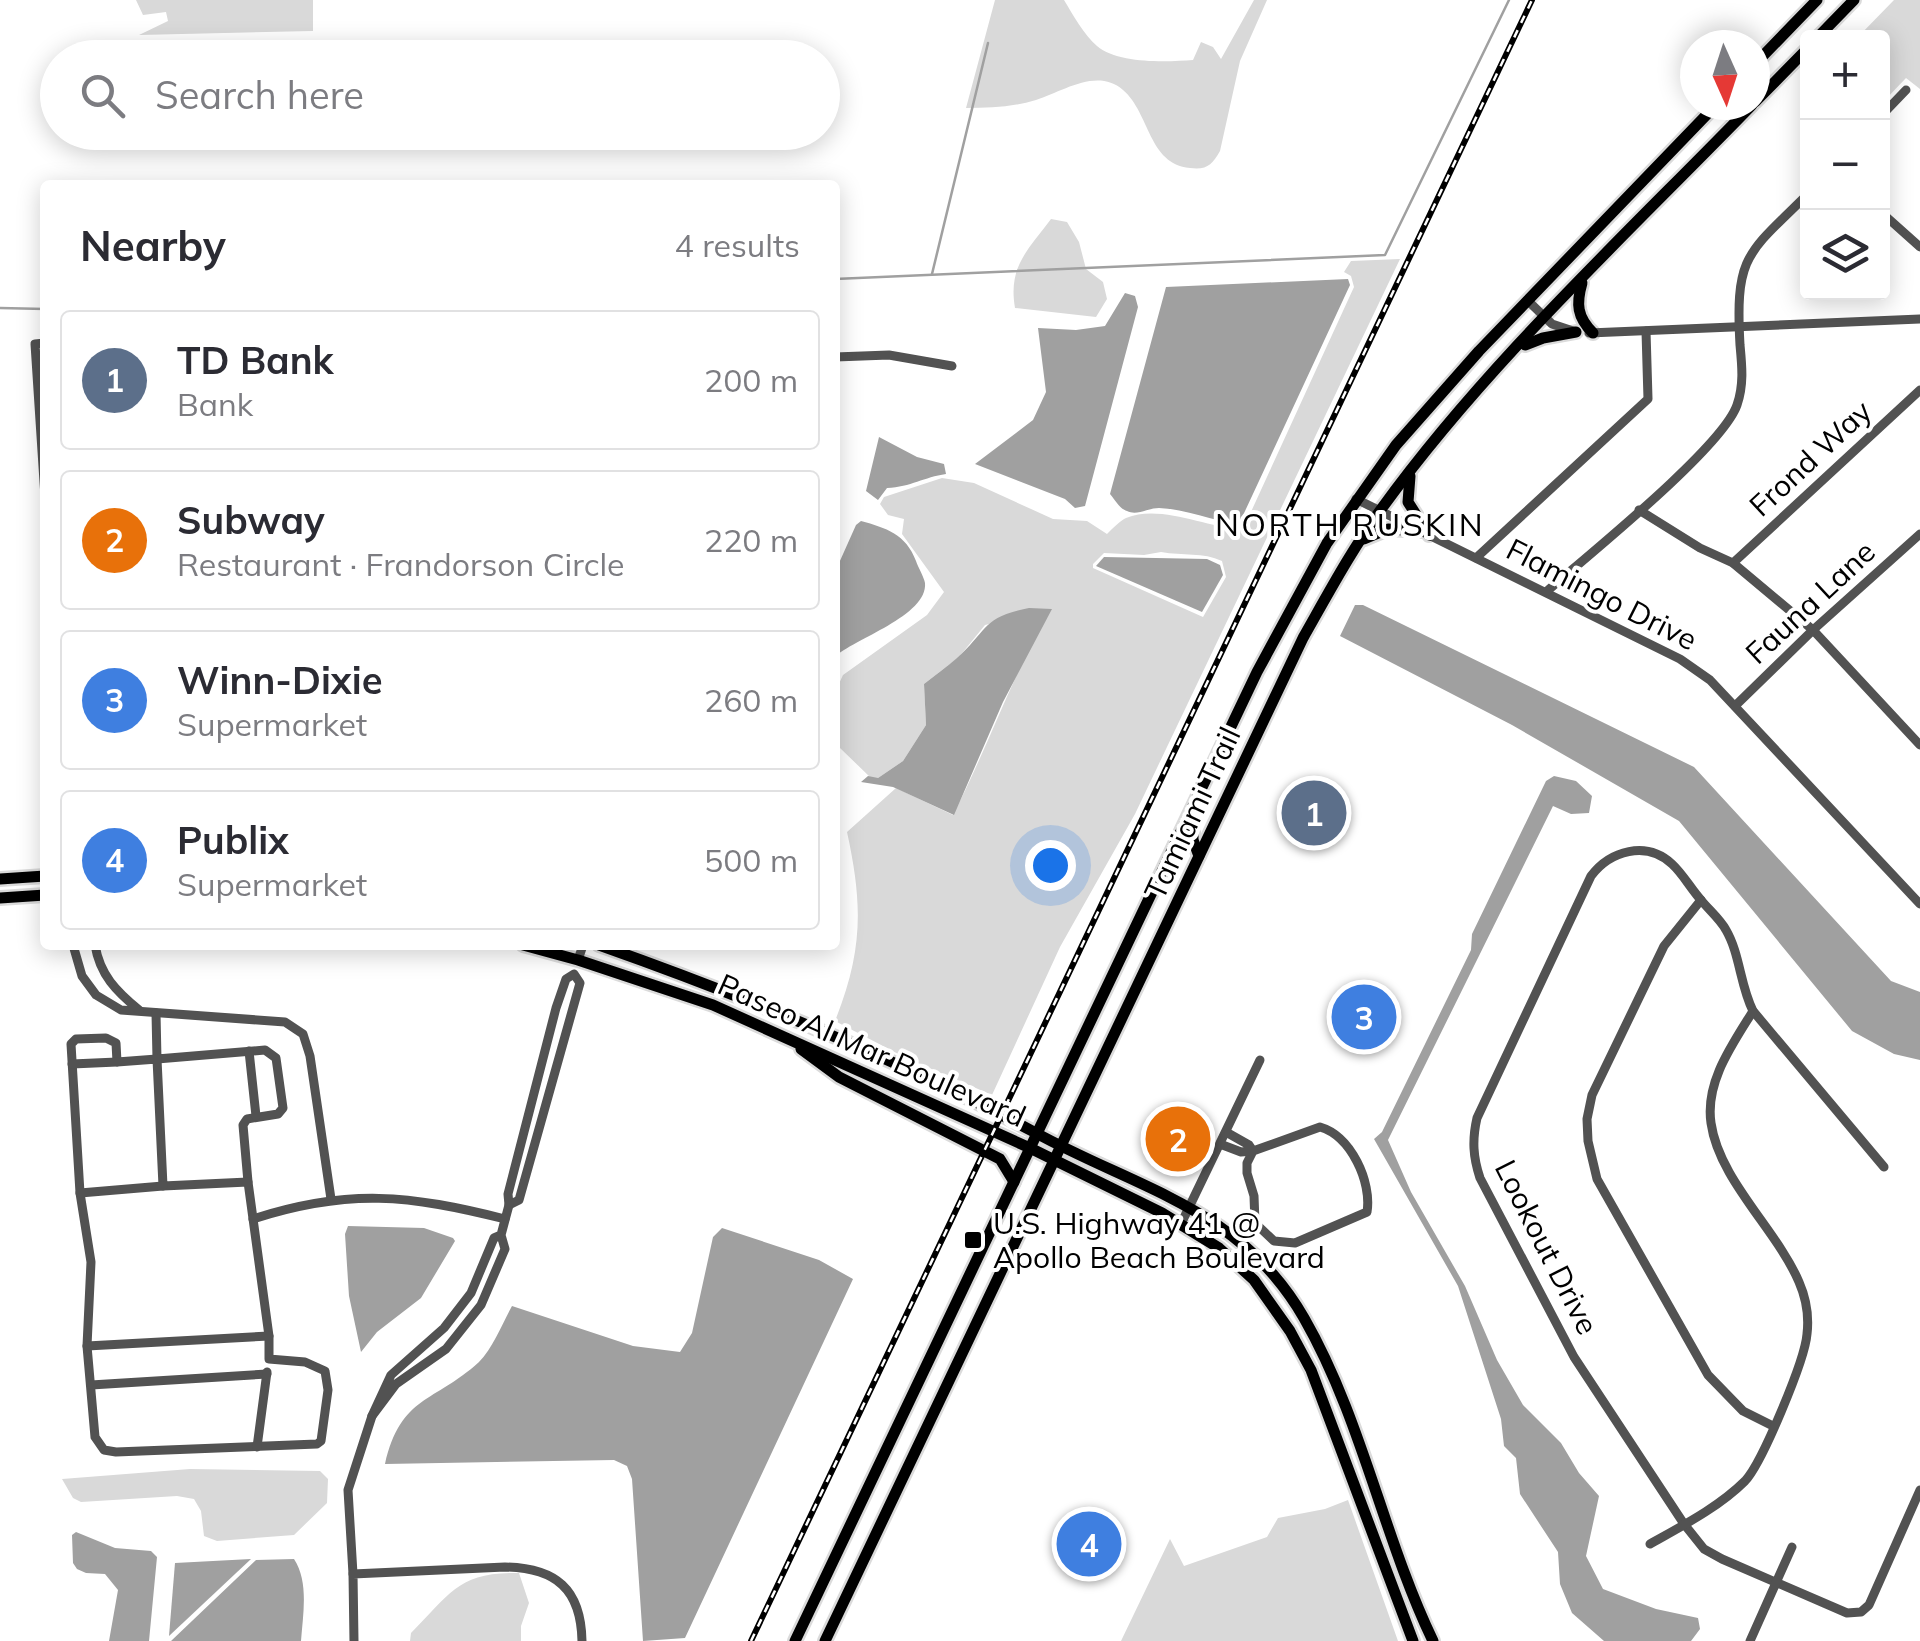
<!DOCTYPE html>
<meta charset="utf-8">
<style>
:root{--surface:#fff;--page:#f7f7f7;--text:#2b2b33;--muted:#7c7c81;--line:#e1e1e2;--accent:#000}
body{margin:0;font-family:Mulish,sans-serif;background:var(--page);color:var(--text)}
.controls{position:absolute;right:30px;top:30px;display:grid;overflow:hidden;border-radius:10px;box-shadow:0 5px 25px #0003}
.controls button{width:90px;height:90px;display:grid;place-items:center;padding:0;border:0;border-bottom:2px solid var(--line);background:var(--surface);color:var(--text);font:50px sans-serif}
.compass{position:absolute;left:1680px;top:30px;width:90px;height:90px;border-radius:50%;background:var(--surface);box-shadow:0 5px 25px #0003;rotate:177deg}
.you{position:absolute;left:1050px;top:865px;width:35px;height:35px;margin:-25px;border:8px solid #fff;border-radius:50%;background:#1a73e8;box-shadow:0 0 0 15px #1a73e833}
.badge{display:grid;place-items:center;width:65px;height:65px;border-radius:50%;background:var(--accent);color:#fff;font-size:32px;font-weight:700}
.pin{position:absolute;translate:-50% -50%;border:5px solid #fff;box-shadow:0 2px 10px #0006}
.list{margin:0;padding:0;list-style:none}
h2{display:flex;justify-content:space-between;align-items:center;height:130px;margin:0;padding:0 40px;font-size:42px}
h2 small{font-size:32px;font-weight:400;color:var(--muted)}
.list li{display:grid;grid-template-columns:65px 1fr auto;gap:30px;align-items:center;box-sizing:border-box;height:140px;margin:0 20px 20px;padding:0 20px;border:2px solid var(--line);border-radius:10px}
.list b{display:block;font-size:38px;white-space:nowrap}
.list p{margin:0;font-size:32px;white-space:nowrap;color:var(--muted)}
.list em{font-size:32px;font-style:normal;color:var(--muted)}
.icon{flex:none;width:55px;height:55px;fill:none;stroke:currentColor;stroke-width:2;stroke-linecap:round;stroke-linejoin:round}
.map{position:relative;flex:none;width:1920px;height:1641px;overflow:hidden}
.search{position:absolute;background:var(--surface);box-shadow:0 5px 25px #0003;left:40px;top:40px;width:800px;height:110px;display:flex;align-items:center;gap:25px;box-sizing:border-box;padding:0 35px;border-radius:55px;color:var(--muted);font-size:38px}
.panel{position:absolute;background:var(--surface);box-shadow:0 5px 25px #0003;left:40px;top:180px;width:800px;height:770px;border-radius:10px}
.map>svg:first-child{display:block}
</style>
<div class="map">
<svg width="1920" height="1641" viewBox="0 0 1920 1641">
<rect width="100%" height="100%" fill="#fff"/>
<g fill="#d9d9d9" fill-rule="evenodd">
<path d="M136 0H313V31L139 35 168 21 166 12 143 15Z"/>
<path d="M995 0H1064C1073 15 1084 35 1097 46 1118 64 1167 62 1193 60L1201 42 1213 47 1221 59 1254 0H1267L1240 61 1220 151C1212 165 1207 170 1190 168 1148 164 1150 113 1123 90 1097 67 1062 92 1036 100 1013 107 990 108 966 108Z"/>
<path d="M1894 0H1920V89L1906 78 1883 102 1882 38 1858 37Z"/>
<path d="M1051 219 1067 222 1079 242 1086 269 1103 282 1107 299 1096 317 1015 308C1008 267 1027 251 1051 219Z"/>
<path d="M1400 259 1135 814 1060 947 992 1095 906 1058 835 1021C863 951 863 905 847 832L896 788 953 815C988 747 1012 675 1051 609L985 625 959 657 924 684 926 725 903 761 878 778H871L840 748 835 737 837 688 843 675 927 615 944 592 902 534 904 519 888 515 880 504 884 497 942 478 974 483 1053 519 1087 521 1107 534C1112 529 1120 521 1126 518 1160 504 1205 527 1240 529L1250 514 1354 287 1351 276 1344 272 1351 261ZM1161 552C1183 556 1203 552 1222 561L1226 577 1203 617 1093 568V564L1104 553 1144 555Z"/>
<path d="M190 1469 320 1471 328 1479 327 1503 294 1535 217 1541 204 1536 201 1511 194 1499 177 1496 81 1502 73 1498 62 1479Z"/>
<path d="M1348 1500 1398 1641H1121L1170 1539 1184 1566 1267 1537 1278 1518 1325 1509Z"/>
<path d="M519 1573 529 1603 521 1626V1641H410L411 1633C451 1593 458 1572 519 1573Z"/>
</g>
<g fill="#a0a0a0">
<path d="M1348 279 1350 285 1239 524C1213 521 1186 509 1159 508 1148 508 1137 516 1127 511 1120 509 1115 500 1110 494L1166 287Z"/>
<path d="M1125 293 1135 296 1138 307 1085 506 1075 508 1065 499 975 464 1033 420 1046 392 1038 328 1076 330 1105 326Z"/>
<path d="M879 437 917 457 944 464 946 474C924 477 911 487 887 488L878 500 866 491Z"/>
<path d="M861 521C886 528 906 534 916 561 918 567 924 577 925 583 928 616 853 639 835 657V572L856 525Z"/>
<path d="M1104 557 1207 559 1220 565 1223 575 1202 612 1096 566Z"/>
<path d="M1355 605H1363L1694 767 1891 981 1920 992V1060L1894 1054 1852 1031 1679 821 1512 725 1340 636Z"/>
<path d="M1029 608 1052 609 1003 702 954 815 893 787 861 782 868 776 878 778 903 761 926 725 924 684C935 675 947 667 957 658 988 630 982 617 1029 608Z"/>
<path d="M1554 776 1576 781 1592 796 1589 813 1571 814 1553 806 1388 1140 1411 1192 1465 1286 1497 1360 1523 1405 1561 1443 1579 1473 1599 1496 1586 1556 1603 1589 1656 1609 1698 1618 1700 1629 1691 1641H1604L1572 1613 1560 1584 1558 1552 1520 1494 1516 1458 1504 1446 1501 1419 1458 1286 1374 1139 1382 1132 1471 950 1472 934 1546 781Z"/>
<path d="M348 1226 424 1228 453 1238 455 1241 421 1298 377 1332 361 1352 349 1296 345 1234Z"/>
<path d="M722 1228 819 1260 853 1279 685 1638 643 1641 632 1479 627 1466 614 1460 385 1464C401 1395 434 1403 479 1362 493 1348 502 1324 512 1306L633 1346 680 1352 692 1333 713 1237Z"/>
<path d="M76 1532 115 1548 151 1551 157 1557 149 1641H109L118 1590 105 1574 86 1573 77 1569 73 1563 72 1535Z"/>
<path d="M251 1559 169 1636 175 1563Z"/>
<path d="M294 1559C309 1582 303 1614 301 1641H171L256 1560Z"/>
</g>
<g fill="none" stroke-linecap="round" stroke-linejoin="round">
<g stroke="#a0a0a0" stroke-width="2.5">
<path d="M932 274 988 43"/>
<path d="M835 279 1385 255 1509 0"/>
<path d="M0 308 45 309"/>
</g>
<defs>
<g id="major">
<path d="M1817 38 1854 0"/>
<path d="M1755 64 1817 0"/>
<path d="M1755 102 1808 48"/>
<path d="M1582 283C1576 304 1577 317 1593 333"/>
<path d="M1525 345 1543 338 1576 332"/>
<path d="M1410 476 1408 502 1429 535"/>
<path d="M1364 539 1388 529 1422 531"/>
<path d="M1193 814V840L1199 856"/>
<path d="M0 879 45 876"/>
<path d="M0 898 45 895"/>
<path d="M523 945 578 960 713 1005 1030 1148 1162 1213 1219 1248 1254 1280 1290 1331 1311 1370 1413 1641"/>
<path d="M599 945C749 998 896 1058 1036 1133 1138 1189 1241 1208 1304 1318 1362 1419 1383 1537 1433 1641"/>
<path d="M801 1049 839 1077 1000 1159 1014 1182"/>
<path d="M795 1641 1257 672 1327 543 1396 445 1479 351 1716 105"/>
<path d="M825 1641 1303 638C1328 594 1352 549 1382 508 1487 363 1627 234 1752 105"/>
</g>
</defs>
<use href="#major" stroke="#dbdbdb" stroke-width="16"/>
<g stroke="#525252" stroke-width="9">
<path d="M1882 115 1906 90"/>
<path d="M1882 213 1920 247"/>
<path d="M1527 300 1552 324 1573 331"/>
<path d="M1589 333 1920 319"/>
<path d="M45 343 35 344 45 497"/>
<path d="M835 357 889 355 952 366"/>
<path d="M1356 499 1680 659 1710 680 1920 904"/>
<path d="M1639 510 1700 548 1733 563 1813 630 1920 745"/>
<path d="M1476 558 1648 399 1646 331"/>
<path d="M1733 563 1920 390"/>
<path d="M1546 592C1586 557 1722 448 1737 405 1744 385 1742 366 1740 345 1735 255 1747 254 1808 194"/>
<path d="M1735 706 1813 630 1920 534"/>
<path d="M1701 900 1664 946 1592 1095 1587 1119 1588 1141 1597 1179 1708 1375 1743 1411 1773 1426"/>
<path d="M73 945 82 976 96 995 121 1010 285 1022 303 1034 310 1056 331 1199"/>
<path d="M95 945C100 975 116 991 139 1010"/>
<path d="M578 960 583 945"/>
<path d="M574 974 580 983 519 1200 509 1205 508 1194 556 1008 566 979Z"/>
<path d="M156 1013 157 1059 265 1050 276 1058 283 1108 278 1114 247 1119 243 1125 248 1182"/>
<path d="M106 1038 116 1043 117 1062 157 1059 163 1186 248 1182 269 1336V1359L305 1362 325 1371 328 1390 321 1441 317 1444 116 1452 104 1450 95 1437 87 1346 91 1262 80 1193 71 1044 76 1039Z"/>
<path d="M249 1051 256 1116"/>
<path d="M72 1064 117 1062"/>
<path d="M1320 1127C1351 1136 1372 1182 1367 1212L1295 1243 1274 1241 1255 1223 1254 1196 1247 1173V1163L1253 1151Z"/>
<path d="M1220 1144 1241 1152 1253 1151 1249 1145 1226 1132"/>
<path d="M1884 1167 1753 1011C1740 985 1740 954 1726 930 1720 919 1709 910 1701 900 1691 889 1683 874 1672 864 1646 840 1610 851 1591 876L1477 1118C1472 1140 1473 1157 1480 1178L1574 1357 1684 1524 1704 1549 1722 1559 1847 1613 1861 1612 1869 1605 1920 1490"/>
<path d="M80 1193 163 1186"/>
<path d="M253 1219C349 1188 409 1195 505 1219"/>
<path d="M1181 1224 1260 1060"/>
<path d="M501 1235 505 1249 481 1305 446 1349 396 1384 372 1416 391 1375 444 1328 471 1293 494 1238 501 1235 509 1205"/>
<path d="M87 1346 269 1336"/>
<path d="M91 1385 267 1374"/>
<path d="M257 1447 267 1372"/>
<path d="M1650 1544C1682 1526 1719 1507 1745 1481 1762 1463 1805 1360 1807 1334 1809 1317 1806 1298 1799 1282 1777 1230 1719 1180 1711 1123 1705 1082 1732 1045 1753 1011"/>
<path d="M353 1574 348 1490 372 1416"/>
<path d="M354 1641 353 1574 505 1567C556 1568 581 1589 582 1641"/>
<path d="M1750 1641 1792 1547"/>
</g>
<use href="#major" stroke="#000" stroke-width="11"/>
<defs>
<path id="rail" d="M751 1641 1532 0"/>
</defs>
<use href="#rail" stroke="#000" stroke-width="6"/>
<use href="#rail" stroke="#fff" stroke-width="2.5" stroke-dasharray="8" stroke-linecap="butt"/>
</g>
<rect fill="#000" stroke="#fff" stroke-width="4" x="963" y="1230" width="20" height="20" rx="5"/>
<g text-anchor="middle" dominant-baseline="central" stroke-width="8" stroke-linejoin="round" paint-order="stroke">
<g font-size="30" fill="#000" stroke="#fff">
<text transform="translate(1810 458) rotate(-43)">Frond Way</text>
<text transform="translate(1602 594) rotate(27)">Flamingo Drive</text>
<text transform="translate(1810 602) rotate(-43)">Fauna Lane</text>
<text transform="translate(1192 813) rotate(-65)">Tamiami Trail</text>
<text transform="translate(872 1050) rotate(24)">Paseo Al Mar Boulevard</text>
<text transform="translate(1547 1247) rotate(63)">Lookout Drive</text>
</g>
<g font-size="30" fill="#000" stroke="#fff" text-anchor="start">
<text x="993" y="1223">U.S. Highway 41 @<tspan x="993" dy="34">Apollo Beach Boulevard</tspan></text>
</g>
<g font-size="32" letter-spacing="2.5" fill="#000" stroke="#fff">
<text x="1350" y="524">NORTH RUSKIN</text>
</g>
</g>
</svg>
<div class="controls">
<button>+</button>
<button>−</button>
<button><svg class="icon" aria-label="layers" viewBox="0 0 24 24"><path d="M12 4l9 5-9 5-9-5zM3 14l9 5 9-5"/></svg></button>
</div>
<svg class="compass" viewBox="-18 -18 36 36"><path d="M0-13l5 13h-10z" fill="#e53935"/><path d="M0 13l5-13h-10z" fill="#7c7c81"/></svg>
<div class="you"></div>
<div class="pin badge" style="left:1314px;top:813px;background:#5c6f8a">1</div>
<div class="pin badge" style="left:1178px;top:1139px;background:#e8710a">2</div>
<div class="pin badge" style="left:1364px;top:1017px;background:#3f7fe0">3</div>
<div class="pin badge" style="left:1089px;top:1544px;background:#3f7fe0">4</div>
<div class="search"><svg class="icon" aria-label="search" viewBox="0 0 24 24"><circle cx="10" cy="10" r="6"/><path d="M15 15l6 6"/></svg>Search here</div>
<section class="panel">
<h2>Nearby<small>4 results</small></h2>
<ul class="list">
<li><span class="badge" style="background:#5c6f8a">1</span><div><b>TD Bank</b><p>Bank</p></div><em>200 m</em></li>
<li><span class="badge" style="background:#e8710a">2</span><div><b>Subway</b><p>Restaurant · Frandorson Circle</p></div><em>220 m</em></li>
<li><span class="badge" style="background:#3f7fe0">3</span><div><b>Winn-Dixie</b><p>Supermarket</p></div><em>260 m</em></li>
<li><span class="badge" style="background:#3f7fe0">4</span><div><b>Publix</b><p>Supermarket</p></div><em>500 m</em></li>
</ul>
</section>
</div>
